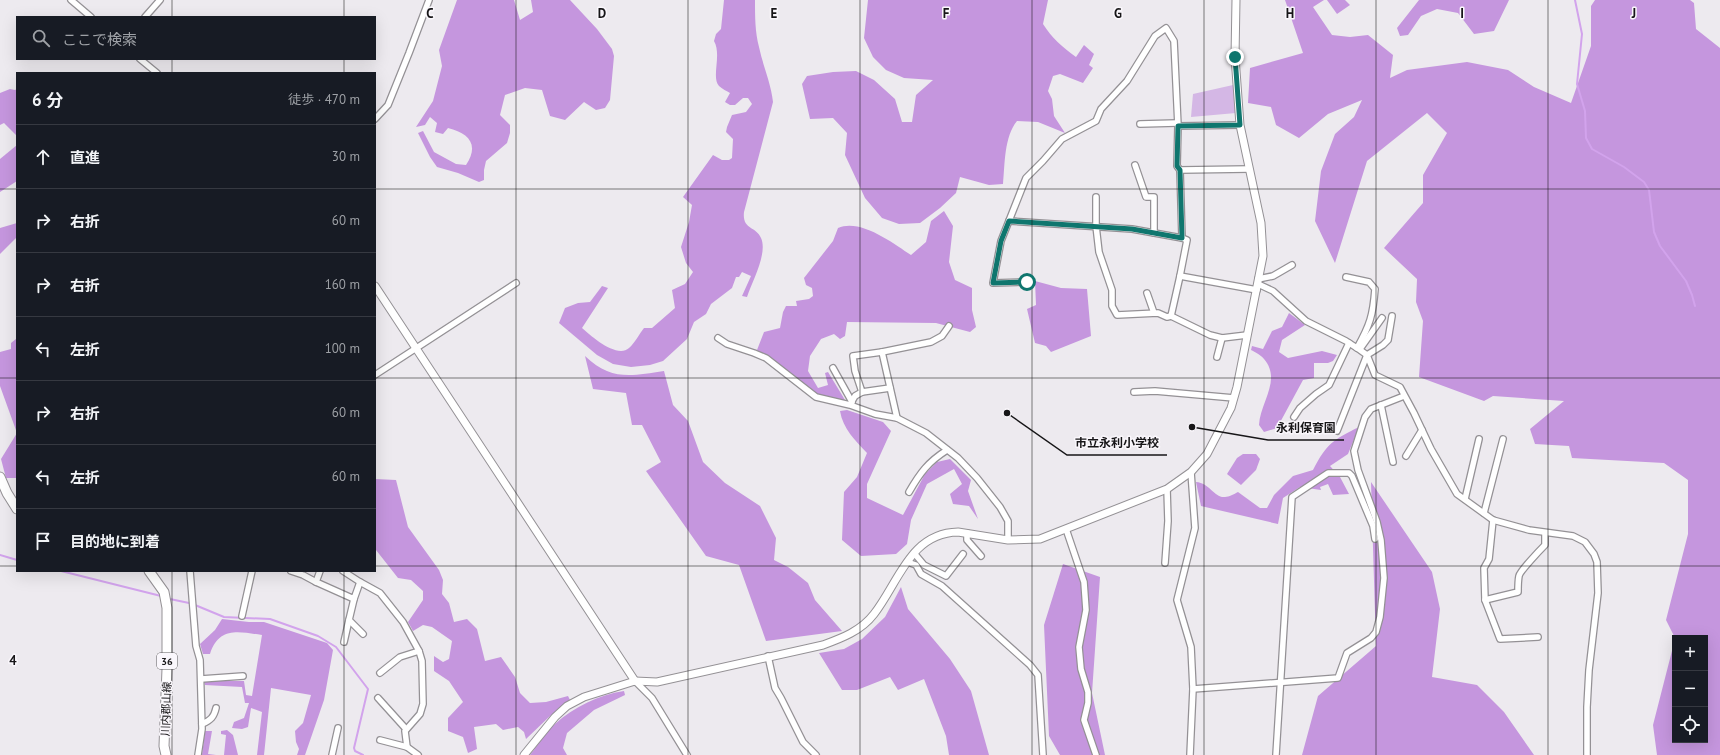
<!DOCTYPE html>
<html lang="ja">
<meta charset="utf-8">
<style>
:root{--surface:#171b24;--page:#242831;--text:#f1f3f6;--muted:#9ea1a6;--line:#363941}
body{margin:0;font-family:"PT Sans","Noto Sans JP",sans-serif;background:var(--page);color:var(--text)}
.controls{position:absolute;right:12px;bottom:12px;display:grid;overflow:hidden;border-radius:0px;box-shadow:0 4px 16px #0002}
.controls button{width:36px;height:36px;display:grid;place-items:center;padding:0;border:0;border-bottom:1px solid var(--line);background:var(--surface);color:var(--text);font:20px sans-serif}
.stop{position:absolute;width:12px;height:12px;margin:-9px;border:3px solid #0f766e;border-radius:50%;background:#fff}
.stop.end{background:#0f766e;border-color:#fff;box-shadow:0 1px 4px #0008}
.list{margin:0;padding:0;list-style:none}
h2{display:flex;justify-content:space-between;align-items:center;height:52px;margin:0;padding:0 16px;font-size:17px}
h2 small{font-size:13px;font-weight:400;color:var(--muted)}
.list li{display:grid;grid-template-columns:26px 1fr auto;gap:12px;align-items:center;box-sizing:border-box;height:64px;padding:0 16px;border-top:1px solid var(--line)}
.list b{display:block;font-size:15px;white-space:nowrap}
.list em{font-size:13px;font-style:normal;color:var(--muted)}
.icon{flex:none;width:22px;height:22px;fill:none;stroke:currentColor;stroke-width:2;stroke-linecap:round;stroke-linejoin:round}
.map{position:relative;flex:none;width:1720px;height:755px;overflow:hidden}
.search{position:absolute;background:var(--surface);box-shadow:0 4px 16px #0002;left:16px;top:16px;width:360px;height:44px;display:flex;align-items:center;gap:10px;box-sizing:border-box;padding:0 14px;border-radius:0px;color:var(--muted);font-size:15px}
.panel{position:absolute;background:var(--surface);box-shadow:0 4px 16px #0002;left:16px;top:72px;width:360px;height:500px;border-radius:0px}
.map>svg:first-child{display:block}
</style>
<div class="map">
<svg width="1720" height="755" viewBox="0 0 1720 755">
<rect width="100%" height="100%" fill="#edeaef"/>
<path fill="#d4b7e5" d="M1233 85 1236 113 1191 117 1193 94Z"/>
<g fill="#c596de">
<path d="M457 0H514L520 20 533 12 531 0H570L597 29 612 49 614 56 610 100 605 108 596 110 584 102 565 120 550 116 542 90 525 88 505 95 500 115 510 125V133L507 143 486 161 484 170V180L479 182 458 173 437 167 430 157 418 133 423 131 434 152 456 164 466 165C480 144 468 133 448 128L443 134 435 132 437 123 430 117 425 125 416 127 433 101 442 66 439 50Z"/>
<path d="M724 0H755C755 16 755 32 759 47 763 66 771 83 773 102L744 212C742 230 756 226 761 238 768 253 752 282 747 297L742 296 751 276 742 272 739 277H736L732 288 711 304 706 314 694 322 687 339 663 361 650 365 631 367 613 364 597 355 559 323 565 308 578 303 590 302 602 286 608 288 582 328C591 336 617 359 629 348 635 343 639 334 644 328H652L675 308 672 290 685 284 693 272 686 263 681 247 689 222 692 205 683 197 713 155 722 160H729L732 158 733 139 726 132 727 127 732 115 746 112 752 104 748 98H743L735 105H730L725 102 730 93C727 91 722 89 719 86 711 77 722 55 714 41L716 34 721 29Z"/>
<path d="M868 0H1048L1043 24C1052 38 1062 47 1076 57L1084 45 1094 54 1089 65 1093 68 1083 83 1060 74 1053 76 1048 91 1052 99 1054 116 1065 133 1038 122 1017 121C1004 137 1005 164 1003 184L989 185 960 177 956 193 940 208 920 223 899 224 882 218 865 198 845 155 847 133 833 118 810 119 802 84 807 76 833 72 856 71 874 80 895 99 902 122H912L916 95 933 80 904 78 886 70 873 57 864 38Z"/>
<path d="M1285 0H1324L1313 7 1332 35 1350 37 1368 35 1393 55 1390 78 1407 70 1467 62 1508 70 1534 87 1571 103 1591 46V6L1595 0H1690L1694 3 1696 29 1720 48V755H1657L1653 725 1675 639V740H1705V638H1675L1666 620 1688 534V480L1664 463 1572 458 1569 446 1535 444 1530 429 1564 401 1493 396 1484 401 1419 377 1423 321 1416 302 1417 279 1384 248 1423 203V175L1447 133 1427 113 1367 161 1335 263 1315 221 1321 171 1335 134 1354 117 1362 100 1328 114 1299 138 1276 125 1271 107 1248 103 1250 68 1303 53Z"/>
<path d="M1327 0H1345L1350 5 1337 14Z"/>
<path d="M1419 0H1509L1494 31 1474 34 1458 13 1437 9 1421 16 1408 35 1400 36 1397 28Z"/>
<path d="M10 89 15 90 17 89V136L4 123 0 125V93Z"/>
<path d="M17 145V181L0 192V159Z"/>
<path d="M944 211 953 226 949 262 955 280 972 288V310L976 327 970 332 936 323 847 322 845 336 840 339 834 334 821 339 810 356 808 371 818 388 828 385 825 373 828 372 845 400 841 401 818 395 757 350 764 332 780 328 783 312 786 306H797L796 301 809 299 813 296 812 288 806 285 804 278 833 241 838 228C860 218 893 243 911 255L926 242 931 221Z"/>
<path d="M17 223V237L0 254V228Z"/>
<path d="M1035 281 1061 288 1087 289 1091 336 1051 352 1046 346 1035 343 1027 309 1036 305Z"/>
<path d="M1289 313 1305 325 1282 340 1279 352 1288 358 1322 351 1337 355 1333 361 1328 363H1314V378L1303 380 1277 428 1264 432 1259 425C1260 402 1282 380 1264 359 1261 355 1255 352 1251 350L1252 346 1263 349 1272 331 1282 327Z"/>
<path d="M16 339 17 340V478H6L1 459 17 433 0 386V352L11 349V343Z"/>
<path d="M585 356C611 381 631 376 664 371L673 405 688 421 703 462 725 483 760 506 776 538 774 560 788 567 808 583 815 600 842 631 766 641 739 565 706 556 646 471 661 462 642 425H632L626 393 593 389Z"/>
<path d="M847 410 883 422 891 431 867 484V498L903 515 925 474 937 462 950 459 971 480 968 491 978 519 969 506 953 504 950 494 962 484 954 469 927 484 911 520 907 544 896 554 861 556 842 540 844 492 857 477 867 453C855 440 843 429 840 411Z"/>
<path d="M1359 427 1348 454 1330 466 1340 477 1349 494 1333 495 1328 484 1320 487 1321 490 1300 487 1283 498 1278 524 1201 506 1196 482C1210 483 1214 498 1225 497 1229 497 1234 494 1238 492L1260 508H1267L1274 495 1293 476 1313 470C1327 443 1333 440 1359 427Z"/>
<path d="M1243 454H1256L1260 459 1256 470 1241 485 1227 474 1237 458Z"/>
<path d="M375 479 396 480 408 527 439 570 443 580 442 594 449 603 454 622 467 619 477 629 485 661 501 657 515 677 520 693 530 703 546 702 568 696 570 700 549 717 526 739 524 732 518 727 503 730 496 724 474 727 477 749 468 753 463 737 448 731V718L463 702 449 681 434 671V656L443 662 449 659 452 641 432 627 423 625 413 631 408 622 423 600V591L411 580 398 578 376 550 375 551Z"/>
<path d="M1371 482 1432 572 1440 609 1432 677 1477 685 1504 712 1534 755H1302L1318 696 1376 646Z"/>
<path d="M1063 564 1100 577 1092 693 1105 755H1060L1049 736 1044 625Z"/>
<path d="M901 587 908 609 950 659 971 691 989 755H949L946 736 924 679 898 690 890 677 857 690H842L819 653 844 649 862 639 885 617Z"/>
<path d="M222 619 249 622H264L327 643 333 650 324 700 305 755H297L299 749 296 742 295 731 303 723 311 695 271 688 264 755H257L262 712 251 708 248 727 242 729 232 728 234 722 244 718 249 703H245L242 687 205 685 204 681H244L246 695 252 696 262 635C239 632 219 626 210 654H203L200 644 215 630Z"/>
<path d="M624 691 625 695 594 710 567 733 563 748 567 755H530C538 745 546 732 555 724 574 707 598 695 624 691Z"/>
<path d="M227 730 233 735 238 755H224L226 735 221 734V731Z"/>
<path d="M205 731H212L208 754 216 755H202Z"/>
</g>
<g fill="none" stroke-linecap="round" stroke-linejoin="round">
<g stroke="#d2a3ec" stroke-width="2">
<path d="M1575 0 1582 34 1577 84 1585 111 1586 138 1592 149 1624 167 1644 182 1649 190 1654 232 1660 246 1686 281 1692 295 1695 306"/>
<path d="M0 555 17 560"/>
<path d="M61 571 161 596"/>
<path d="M170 599 189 603"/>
<path d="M195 605 224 617 270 619 318 636 336 647 368 689 354 748 355 751 363 755"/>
</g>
<defs>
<g id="minor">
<path d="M71 0 91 17"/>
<path d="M145 17 160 0"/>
<path d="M140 59 157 73"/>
<path d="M375 119 388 105 409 53 429 0"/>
<path d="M1140 124 1177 123"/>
<path d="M1178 126 1240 125"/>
<path d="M1135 165 1146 197H1154V233"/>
<path d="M1180 170 1182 238 1187 240 1180 276 1257 290"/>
<path d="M1096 197V226L1099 252 1112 290V306L1117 315 1158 313 1167 317 1171 316 1210 335 1222 338 1247 335"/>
<path d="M1009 221 1132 229 1182 238"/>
<path d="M1346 277 1369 282 1375 289C1373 315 1370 325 1357 348"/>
<path d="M1258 279 1273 276 1292 265"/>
<path d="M1027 282 993 283 1001 241 1026 178 1043 161 1062 139 1096 121 1101 109 1127 81 1155 36 1166 28 1174 41 1178 126 1177 166 1180 170 1249 169"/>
<path d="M1258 284 1273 291 1306 321 1346 341 1360 350 1367 355 1375 375 1400 387 1414 413 1431 449 1457 494 1493 520 1529 530 1573 536 1585 542 1594 554 1597 562 1598 593 1589 670 1587 707V755"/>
<path d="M1147 293 1154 313"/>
<path d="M1171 316 1180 276"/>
<path d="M949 326 942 336 931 342 882 352 897 418 926 433 958 458 977 478 1000 507 1008 521V540"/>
<path d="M718 338 727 344 754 353 766 358 816 397 850 405 875 414 897 418"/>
<path d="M1360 349 1382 318"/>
<path d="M882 352 853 356 855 371 862 392 890 388"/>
<path d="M1217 357 1222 338"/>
<path d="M833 368 852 402"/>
<path d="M375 375 516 283"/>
<path d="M1134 392 1155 391 1234 398"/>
<path d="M851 403 855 396 862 392"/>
<path d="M1381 405 1393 462"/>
<path d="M1294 417 1300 408 1316 394 1329 385 1349 343"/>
<path d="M1337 431 1367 355 1383 345 1388 340 1392 316"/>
<path d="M1406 456 1422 430"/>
<path d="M909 492C920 473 928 462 947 450"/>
<path d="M1465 499 1479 439"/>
<path d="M1484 513 1503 439"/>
<path d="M1493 520 1489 559 1484 568 1485 600 1500 639 1538 637"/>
<path d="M1066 529 1084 582 1086 610 1079 647 1081 669 1088 692V703L1084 720 1096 755"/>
<path d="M967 533V540L981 556"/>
<path d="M914 553 924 565 946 576 963 554"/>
<path d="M907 562 916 565 921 574 942 586 1030 665 1038 675 1043 755"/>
<path d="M1165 563 1168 521 1167 489"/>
<path d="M190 571 196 646 200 660 202 729 198 755"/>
<path d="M291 571 303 575 316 582"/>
<path d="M320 571 316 582 354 599 360 582"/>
<path d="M343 571 360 582 380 593 403 622 419 651 422 661 423 704 420 714 405 731 407 747 418 755"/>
<path d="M354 599 349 620 363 634"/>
<path d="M1485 600 1518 592C1518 587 1518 581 1519 576 1520 571 1541 549 1545 545V533"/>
<path d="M242 616 252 571"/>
<path d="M344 642 349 620"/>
<path d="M768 656 775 688 781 698 803 742 816 755"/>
<path d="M380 673 400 657 419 651"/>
<path d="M201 679 243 676"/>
<path d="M635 681 652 698 687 755"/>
<path d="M1193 689 1338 678 1347 653 1371 638 1376 632 1380 617 1384 578 1381 540 1377 522 1358 470 1354 451 1365 417 1371 409 1404 396"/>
<path d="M378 698 406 729"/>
<path d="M202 724C211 720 214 717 216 708"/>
<path d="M380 740 407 747"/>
<path d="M332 755 338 728"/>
<path d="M1190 755 1193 689 1191 647 1177 600 1195 528 1191 472"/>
<path d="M1276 755 1292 497 1328 473H1349L1352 476 1373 526 1375 539"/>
</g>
<g id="tertiary">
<path d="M375 286 635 681"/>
<path d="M524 755 555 717 567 706 584 697 635 681 657 682 823 645C842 638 861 631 874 614 899 582 910 533 958 532L1008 540 1040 539 1167 489 1191 472 1207 454 1231 408 1237 387 1263 256 1261 223 1240 125 1235 57 1236 0"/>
</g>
<g id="primary">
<path d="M0 477 7 493 17 509"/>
<path d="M149 571 164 592 167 608V669L164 746 166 755"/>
</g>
</defs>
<use href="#minor" stroke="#949195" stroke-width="8"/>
<use href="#tertiary" stroke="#949195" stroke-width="9"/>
<use href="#primary" stroke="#949195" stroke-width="11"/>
<use href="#minor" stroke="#fff" stroke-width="5.5"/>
<use href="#tertiary" stroke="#fff" stroke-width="7"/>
<use href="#primary" stroke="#fff" stroke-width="9"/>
</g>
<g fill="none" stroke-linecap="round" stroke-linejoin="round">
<path stroke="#0f766e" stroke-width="5" d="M1027 282 993 283 1001 241 1009 221 1132 229 1182 238 1180 170 1177 166 1178 126 1240 125 1235 57"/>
</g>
<path fill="none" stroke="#171618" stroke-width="1" stroke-opacity="0.55" d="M172 0V17M344 0V17M516 0V755M688 0V755M860 0V755M1032 0V755M1204 0V755M1376 0V755M1548 0V755M172 59V73M344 59V73M0 189H17M375 189H1720M0 378H17M375 378H1720M0 566H17M375 566H1720M172 571V755M344 571V755"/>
<g text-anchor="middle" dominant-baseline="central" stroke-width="3" stroke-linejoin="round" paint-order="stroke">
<rect fill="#faf7fc" stroke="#5b5a5c" stroke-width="1" x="157" y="653" width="20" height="16" rx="3"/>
<g font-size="10" font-weight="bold" fill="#171618">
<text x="167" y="661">36</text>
</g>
<g font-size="11" fill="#171618" stroke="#faf7fc">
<text transform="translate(166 709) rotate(-88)">川内郡山線</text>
</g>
</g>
<g font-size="13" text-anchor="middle" font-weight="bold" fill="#171618" stroke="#faf7fc" stroke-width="3" stroke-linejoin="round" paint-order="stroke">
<text x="430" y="18">C</text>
<text x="602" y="18">D</text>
<text x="774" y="18">E</text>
<text x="946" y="18">F</text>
<text x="1118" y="18">G</text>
<text x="1290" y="18">H</text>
<text x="1462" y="18">I</text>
<text x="1634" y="18">J</text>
<text x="13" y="665">4</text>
</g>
<path fill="none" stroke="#171618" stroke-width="1.5" d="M1192 427L1268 440H1344M1007 413L1067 455H1167"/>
<g fill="#171618" stroke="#faf7fc" stroke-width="1.5">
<circle cx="1192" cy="427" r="4"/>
<circle cx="1007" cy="413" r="4"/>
</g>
<g font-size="12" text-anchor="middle" font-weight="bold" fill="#171618" stroke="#faf7fc" stroke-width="3" stroke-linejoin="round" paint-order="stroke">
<text x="1306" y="432">永利保育園</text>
<text x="1117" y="447">市立永利小学校</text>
</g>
</svg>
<div class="controls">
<button>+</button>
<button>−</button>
<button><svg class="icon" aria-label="locate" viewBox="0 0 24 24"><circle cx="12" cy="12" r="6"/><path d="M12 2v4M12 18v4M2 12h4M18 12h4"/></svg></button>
</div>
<div class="stop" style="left:1027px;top:282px"></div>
<div class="stop end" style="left:1235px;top:57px"></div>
<div class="search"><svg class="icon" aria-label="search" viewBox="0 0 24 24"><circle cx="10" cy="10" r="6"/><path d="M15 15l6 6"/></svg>ここで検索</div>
<section class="panel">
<h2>6 分<small>徒歩 · 470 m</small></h2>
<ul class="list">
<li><svg class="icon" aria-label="ahead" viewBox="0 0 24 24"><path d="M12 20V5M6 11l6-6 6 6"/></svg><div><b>直進</b></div><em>30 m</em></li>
<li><svg class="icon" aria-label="right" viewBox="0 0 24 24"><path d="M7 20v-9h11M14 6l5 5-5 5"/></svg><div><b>右折</b></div><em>60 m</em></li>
<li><svg class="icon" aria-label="right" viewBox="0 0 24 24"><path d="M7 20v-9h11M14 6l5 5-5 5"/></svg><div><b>右折</b></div><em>160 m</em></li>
<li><svg class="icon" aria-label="left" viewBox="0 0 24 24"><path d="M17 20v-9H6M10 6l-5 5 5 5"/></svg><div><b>左折</b></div><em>100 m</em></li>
<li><svg class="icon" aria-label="right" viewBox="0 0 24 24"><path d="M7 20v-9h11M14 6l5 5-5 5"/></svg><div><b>右折</b></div><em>60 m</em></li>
<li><svg class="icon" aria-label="left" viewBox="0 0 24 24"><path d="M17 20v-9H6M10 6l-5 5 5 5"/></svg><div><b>左折</b></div><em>60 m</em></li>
<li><svg class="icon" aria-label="arrive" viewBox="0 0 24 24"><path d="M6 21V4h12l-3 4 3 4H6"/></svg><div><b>目的地に到着</b></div></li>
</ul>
</section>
</div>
